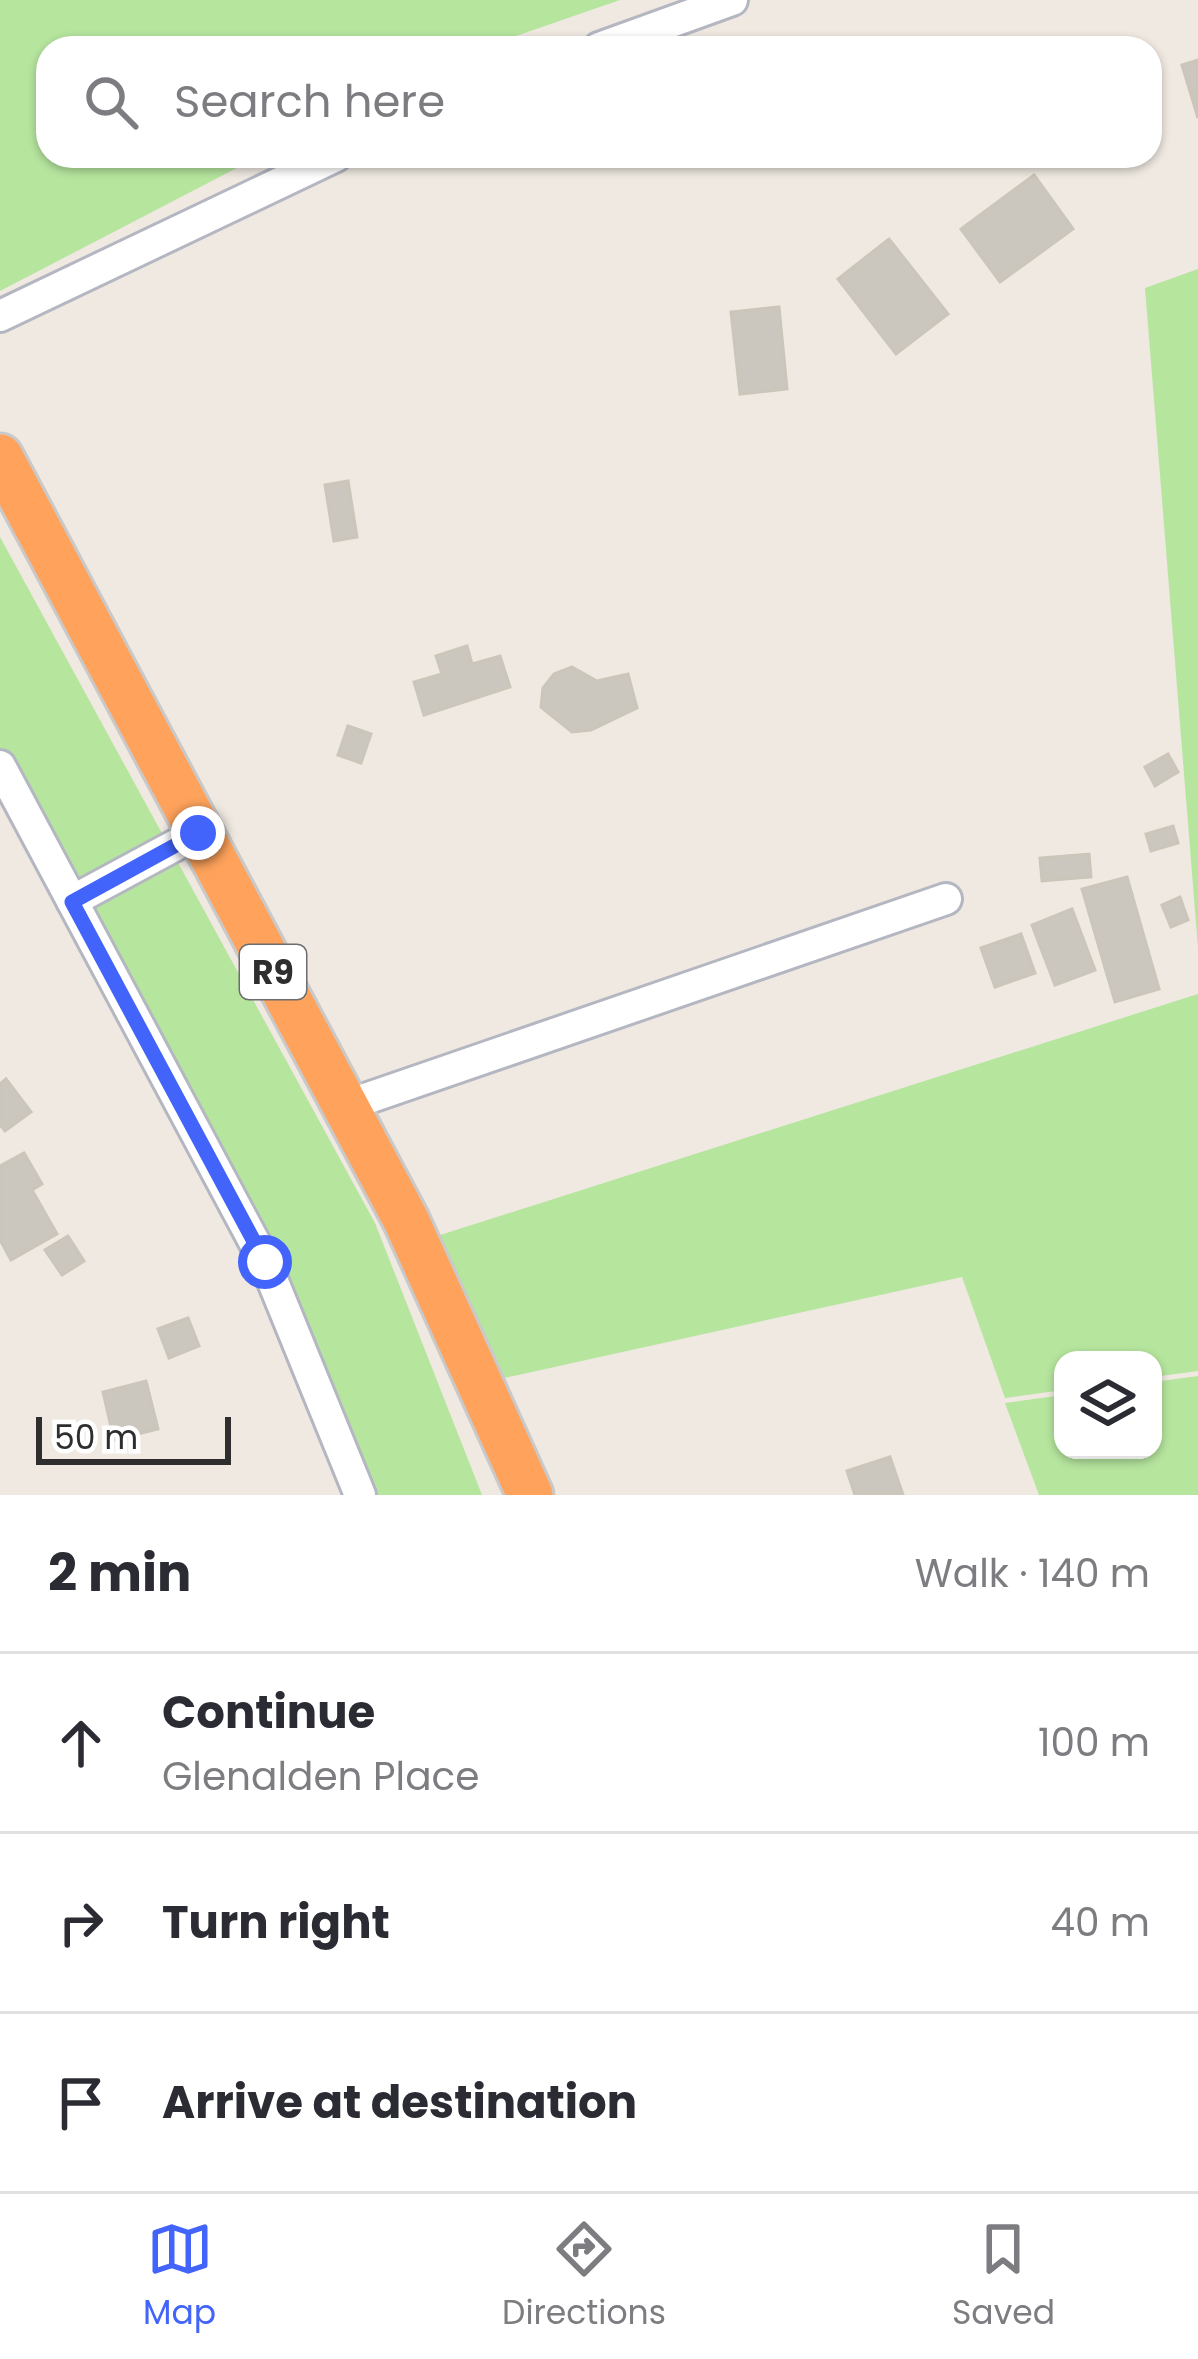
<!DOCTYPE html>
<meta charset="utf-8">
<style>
:root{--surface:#fff;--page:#f7f7f7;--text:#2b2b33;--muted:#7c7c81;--line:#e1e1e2;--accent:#4264fb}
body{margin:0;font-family:Poppins,sans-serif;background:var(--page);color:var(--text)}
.controls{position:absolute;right:36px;bottom:36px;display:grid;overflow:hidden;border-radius:24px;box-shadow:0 3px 9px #0004}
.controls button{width:108px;height:108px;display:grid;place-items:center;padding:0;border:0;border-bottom:3px solid var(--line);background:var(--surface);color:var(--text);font:60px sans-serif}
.scale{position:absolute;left:36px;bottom:30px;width:195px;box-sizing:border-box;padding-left:12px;border:6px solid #2e2e2e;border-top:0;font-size:33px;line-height:42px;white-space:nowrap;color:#2e2e2e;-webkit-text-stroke:9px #fff;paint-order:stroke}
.stop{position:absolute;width:36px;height:36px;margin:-27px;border:9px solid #4264fb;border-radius:50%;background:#fff}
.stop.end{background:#4264fb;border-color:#fff;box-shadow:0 3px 12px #0008}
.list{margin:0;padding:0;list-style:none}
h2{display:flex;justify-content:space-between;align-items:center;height:156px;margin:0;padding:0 48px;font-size:51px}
h2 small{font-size:39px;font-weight:400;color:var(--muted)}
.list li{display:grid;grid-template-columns:78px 1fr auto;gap:36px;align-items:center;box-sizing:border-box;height:180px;padding:0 48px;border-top:3px solid var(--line)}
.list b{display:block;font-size:45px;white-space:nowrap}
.list p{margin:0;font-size:39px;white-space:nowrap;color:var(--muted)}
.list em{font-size:39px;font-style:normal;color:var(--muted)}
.icon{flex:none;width:66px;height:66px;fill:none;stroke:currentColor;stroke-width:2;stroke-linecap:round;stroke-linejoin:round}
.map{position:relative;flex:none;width:1198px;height:1495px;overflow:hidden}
.search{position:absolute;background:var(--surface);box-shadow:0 3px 9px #0004;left:36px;right:36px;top:36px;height:132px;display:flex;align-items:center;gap:30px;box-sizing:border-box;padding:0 42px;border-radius:36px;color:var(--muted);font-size:45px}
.sheet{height:696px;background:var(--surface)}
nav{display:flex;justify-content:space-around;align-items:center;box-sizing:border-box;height:168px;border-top:3px solid var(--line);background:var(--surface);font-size:33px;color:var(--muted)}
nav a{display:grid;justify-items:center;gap:6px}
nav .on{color:var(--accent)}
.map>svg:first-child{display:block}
</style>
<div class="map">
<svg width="1198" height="1495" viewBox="0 0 1198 1495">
<rect width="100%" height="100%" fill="#efe9e1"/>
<g fill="#b6e59e">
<path d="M0 0H620L481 48H48V156H260L0 291Z"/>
<path d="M1198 269V948L1145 288Z"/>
<path d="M0 537 375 1223 482 1495H368L272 1259 0 750Z"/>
<path d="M1198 994V1371L1153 1377V1360H1063V1390L1005 1398 962 1277 495 1380 434 1237Z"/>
<path d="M1198 1376V1495H1039L1005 1403 1063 1395V1450H1153V1382Z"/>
</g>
<g fill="#cbc7bf" stroke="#cbc5ba" stroke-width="3">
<path d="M1198 60V118L1182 65Z"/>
<path d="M1034 175 1073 229 1000 282 961 229Z"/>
<path d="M889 239 948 314 896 354 838 279Z"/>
<path d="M779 307 787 389 740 394 731 312Z"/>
<path d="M348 481 357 537 334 541 325 485Z"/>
<path d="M467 646 472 664 500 656 510 687 424 715 414 682 442 674 436 656Z"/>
<path d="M572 667 597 681 628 674 637 708 591 730 572 732 541 707 543 688 554 674Z"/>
<path d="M348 726 371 734 361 763 338 755Z"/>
<path d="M1168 754 1178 772 1155 786 1145 767Z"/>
<path d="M1173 826 1178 843 1151 851 1146 834Z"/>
<path d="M1089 854 1091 877 1042 881 1040 858Z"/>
<path d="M1127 877 1159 989 1115 1002 1082 889Z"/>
<path d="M1180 897 1188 920 1171 927 1162 905Z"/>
<path d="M1072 909 1095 970 1055 985 1032 925Z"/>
<path d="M1021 934 1035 973 995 987 981 948Z"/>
<path d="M6 1079 31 1112 5 1131 0 1125V1084Z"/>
<path d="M24 1153 42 1184 32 1190 57 1234 11 1260 0 1240V1166Z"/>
<path d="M68 1236 84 1261 62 1275 45 1250Z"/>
<path d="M188 1318 199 1346 169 1358 158 1329Z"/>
<path d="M146 1381 158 1429 114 1440 103 1392Z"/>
<path d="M890 1457 903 1495H855L847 1471Z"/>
</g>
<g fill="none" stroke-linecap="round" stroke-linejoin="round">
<defs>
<g id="minor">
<path d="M599 48 732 0"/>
<path d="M0 316 336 156"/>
<path d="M0 766 265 1262 360 1495"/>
<path d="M72 901 198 833"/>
<path d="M345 1106 946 899"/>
</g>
<path id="highway" d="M0 457 406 1220 530 1495"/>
</defs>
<use href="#minor" stroke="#b4b7c1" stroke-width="36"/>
<use href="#highway" stroke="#c9c9c9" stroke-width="51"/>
<use href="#minor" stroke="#fff" stroke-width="30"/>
<use href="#highway" stroke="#ffa35c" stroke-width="45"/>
</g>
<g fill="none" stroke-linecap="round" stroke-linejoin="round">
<path stroke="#4264fb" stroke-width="15" d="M198 833 72 902 265 1262"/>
</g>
<g text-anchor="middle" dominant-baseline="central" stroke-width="12" stroke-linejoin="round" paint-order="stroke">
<rect fill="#fff" stroke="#6d6d6d" stroke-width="3" x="240" y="945" width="66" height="54" rx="9"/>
<g font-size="33" font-weight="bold" fill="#2e2e2e">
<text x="273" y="972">R9</text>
</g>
</g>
</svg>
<div class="controls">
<button><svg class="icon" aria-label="layers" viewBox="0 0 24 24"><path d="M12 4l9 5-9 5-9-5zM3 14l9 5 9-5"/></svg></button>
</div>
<div class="scale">50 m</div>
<div class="stop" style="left:265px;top:1262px"></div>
<div class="stop end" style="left:198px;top:833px"></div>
<div class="search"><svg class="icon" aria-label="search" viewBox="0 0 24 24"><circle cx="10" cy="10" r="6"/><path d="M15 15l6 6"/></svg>Search here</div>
</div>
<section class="sheet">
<h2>2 min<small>Walk · 140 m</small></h2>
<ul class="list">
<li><svg class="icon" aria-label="ahead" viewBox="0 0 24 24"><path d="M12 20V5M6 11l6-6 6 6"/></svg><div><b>Continue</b><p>Glenalden Place</p></div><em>100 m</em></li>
<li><svg class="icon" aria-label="right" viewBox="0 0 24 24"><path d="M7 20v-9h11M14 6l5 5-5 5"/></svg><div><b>Turn right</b></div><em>40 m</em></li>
<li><svg class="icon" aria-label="arrive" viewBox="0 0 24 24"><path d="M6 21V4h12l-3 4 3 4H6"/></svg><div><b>Arrive at destination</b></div></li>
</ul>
</section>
<nav>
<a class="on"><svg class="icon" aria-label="map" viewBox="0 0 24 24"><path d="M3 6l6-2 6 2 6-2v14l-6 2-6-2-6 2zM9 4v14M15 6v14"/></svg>Map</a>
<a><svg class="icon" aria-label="directions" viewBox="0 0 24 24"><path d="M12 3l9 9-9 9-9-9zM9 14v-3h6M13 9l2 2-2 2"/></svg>Directions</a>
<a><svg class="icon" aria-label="saved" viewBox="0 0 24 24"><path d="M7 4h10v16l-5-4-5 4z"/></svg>Saved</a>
</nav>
